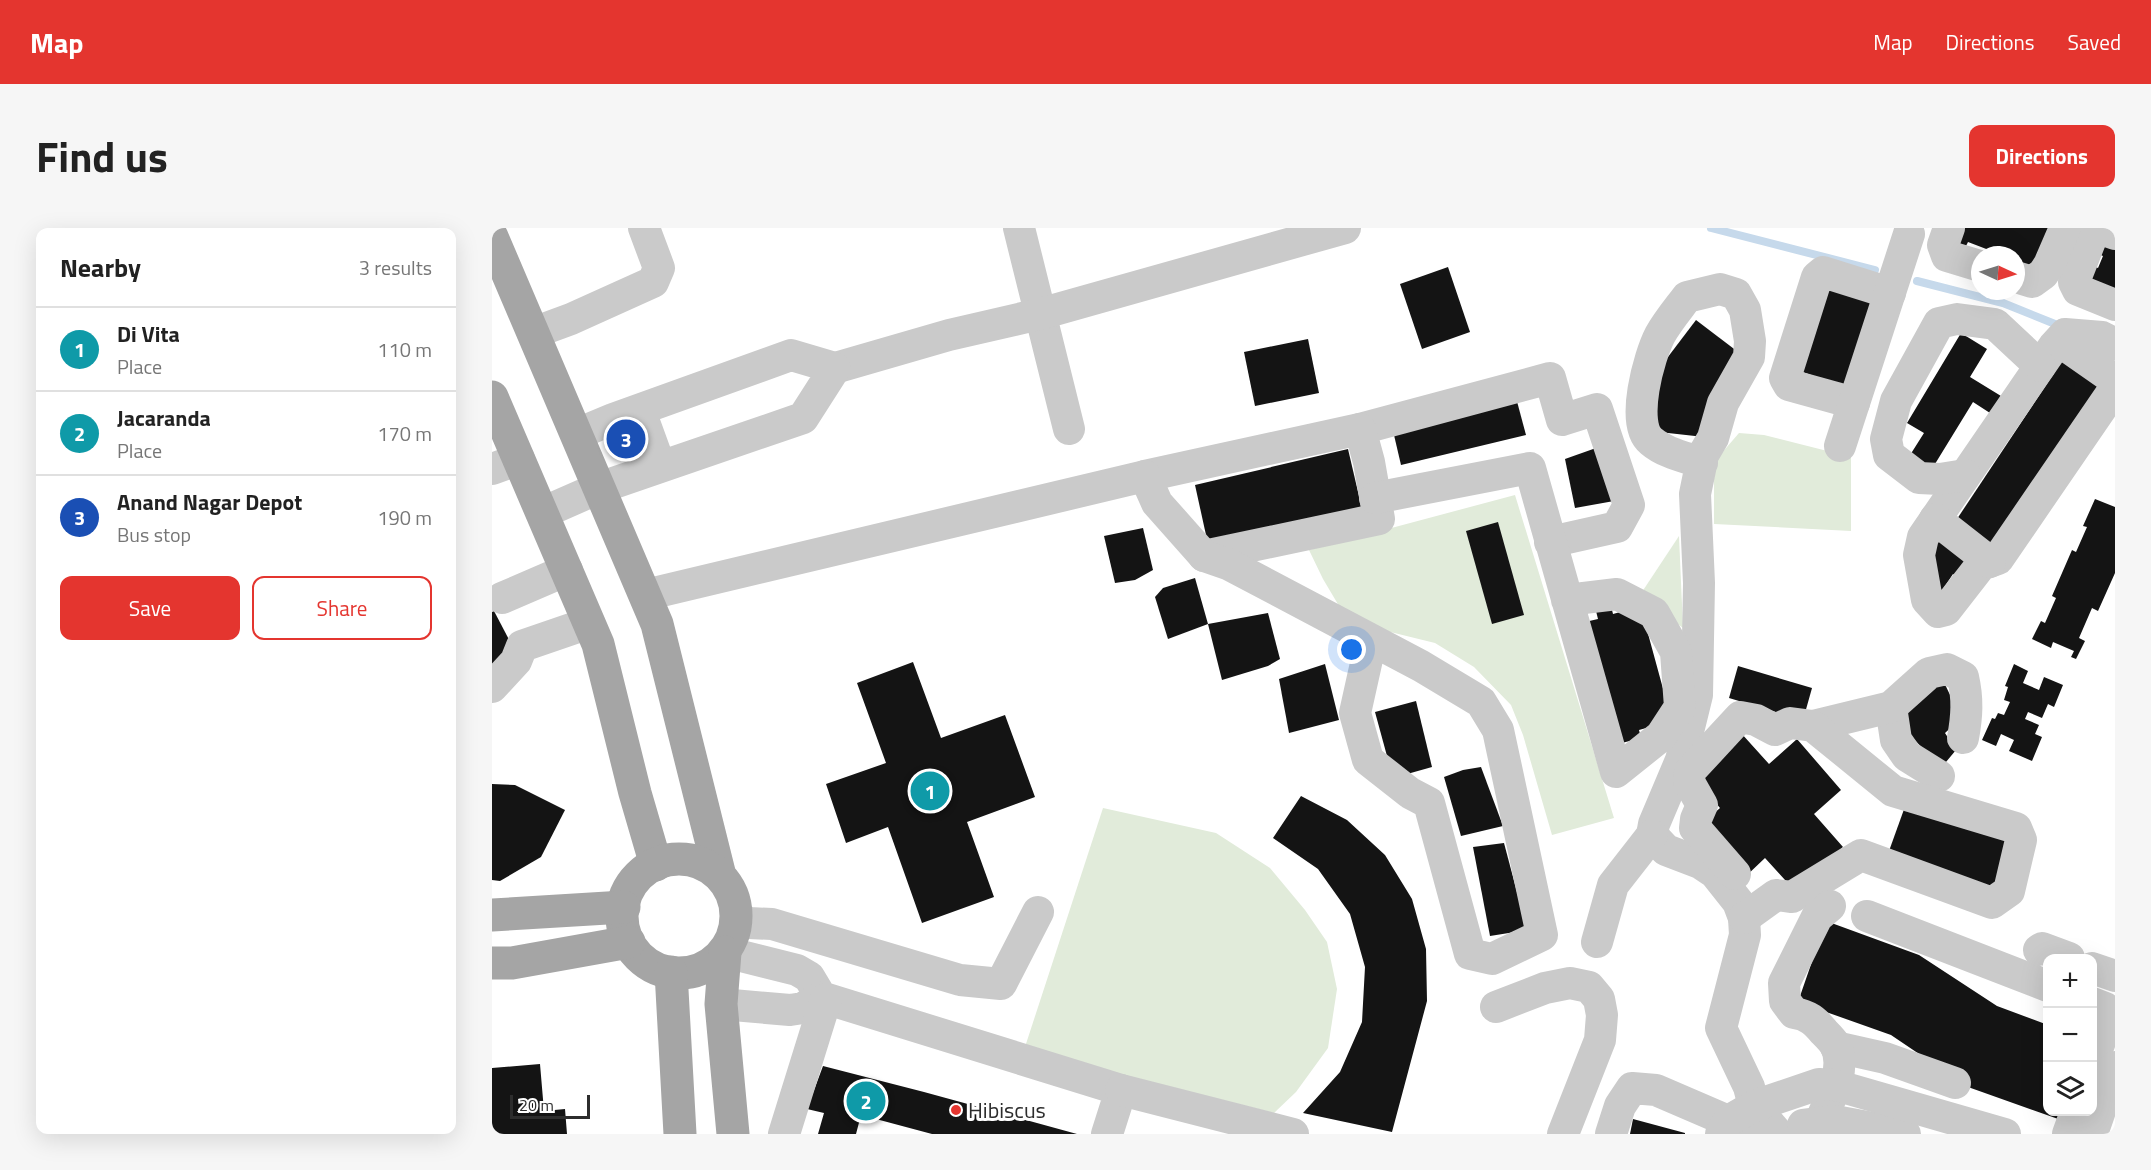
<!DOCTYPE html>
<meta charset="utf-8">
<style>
:root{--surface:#fff;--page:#f6f6f6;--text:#222;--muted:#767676;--line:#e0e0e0;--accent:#e4352f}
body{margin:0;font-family:"Titillium Web",sans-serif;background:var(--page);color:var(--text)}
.controls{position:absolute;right:18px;bottom:18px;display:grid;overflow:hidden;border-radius:12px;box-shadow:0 6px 24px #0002}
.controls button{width:54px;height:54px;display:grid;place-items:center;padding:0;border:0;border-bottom:2px solid var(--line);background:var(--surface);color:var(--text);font:30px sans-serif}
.compass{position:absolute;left:1479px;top:18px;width:54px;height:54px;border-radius:50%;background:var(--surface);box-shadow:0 6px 24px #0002;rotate:94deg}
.scale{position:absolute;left:18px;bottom:15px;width:80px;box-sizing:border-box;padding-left:6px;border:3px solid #2d2d2d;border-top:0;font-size:16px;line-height:21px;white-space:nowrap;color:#2d2d2d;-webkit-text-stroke:4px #fff;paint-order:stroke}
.you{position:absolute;left:860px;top:422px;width:21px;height:21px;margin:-15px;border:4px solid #fff;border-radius:50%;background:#1a73e8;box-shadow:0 0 0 9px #1a73e833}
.badge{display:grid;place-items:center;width:39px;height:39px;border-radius:50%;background:var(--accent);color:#fff;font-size:20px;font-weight:700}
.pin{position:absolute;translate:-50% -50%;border:3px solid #fff;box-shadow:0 2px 6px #0006}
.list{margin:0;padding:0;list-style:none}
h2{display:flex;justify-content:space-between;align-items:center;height:78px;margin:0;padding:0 24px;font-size:26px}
h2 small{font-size:20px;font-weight:400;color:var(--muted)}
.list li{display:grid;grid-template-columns:39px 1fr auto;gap:18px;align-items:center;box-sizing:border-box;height:84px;padding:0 24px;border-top:2px solid var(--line)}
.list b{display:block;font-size:22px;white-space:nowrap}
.list p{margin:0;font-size:20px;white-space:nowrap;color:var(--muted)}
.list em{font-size:20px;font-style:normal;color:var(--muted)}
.actions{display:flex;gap:12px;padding:18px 24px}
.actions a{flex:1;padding:14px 0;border:2px solid var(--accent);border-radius:12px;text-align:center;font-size:21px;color:var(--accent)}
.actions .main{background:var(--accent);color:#fff}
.icon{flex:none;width:33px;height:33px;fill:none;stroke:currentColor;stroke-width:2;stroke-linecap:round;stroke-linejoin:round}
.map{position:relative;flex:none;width:1623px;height:906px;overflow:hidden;border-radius:12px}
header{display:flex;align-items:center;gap:36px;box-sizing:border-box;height:84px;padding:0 30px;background:var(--accent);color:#fff}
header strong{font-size:28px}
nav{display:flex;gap:33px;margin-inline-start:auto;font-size:21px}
.intro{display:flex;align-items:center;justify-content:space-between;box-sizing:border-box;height:144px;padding:0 36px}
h1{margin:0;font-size:42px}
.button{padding:15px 27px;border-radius:12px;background:var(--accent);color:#fff;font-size:21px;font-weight:700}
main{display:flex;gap:36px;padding:0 36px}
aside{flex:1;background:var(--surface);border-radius:12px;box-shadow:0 6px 24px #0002}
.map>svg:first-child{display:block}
</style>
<header>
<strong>Map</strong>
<nav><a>Map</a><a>Directions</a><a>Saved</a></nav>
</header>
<div class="intro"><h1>Find us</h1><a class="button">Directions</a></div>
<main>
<aside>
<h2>Nearby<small>3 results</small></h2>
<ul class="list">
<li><span class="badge" style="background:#0f9aa8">1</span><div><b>Di Vita</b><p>Place</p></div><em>110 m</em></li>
<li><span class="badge" style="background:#0f9aa8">2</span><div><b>Jacaranda</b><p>Place</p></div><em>170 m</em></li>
<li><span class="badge" style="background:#1a4fb4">3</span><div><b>Anand Nagar Depot</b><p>Bus stop</p></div><em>190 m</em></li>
</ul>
<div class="actions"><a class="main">Save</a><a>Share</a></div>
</aside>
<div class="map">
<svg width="1623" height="906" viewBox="0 0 1623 906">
<rect width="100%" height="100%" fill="#fff"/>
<g fill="#e1ebda">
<path d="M1247 205 1272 207 1359 229V303L1222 296V234Z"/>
<path d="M1023 267 1122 590 1060 607 1031 507 1019 477 982 439 943 415 878 399 850 383 831 351 817 322Z"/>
<path d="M1187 308 1191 400 1148 367Z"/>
<path d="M611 580 724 605 778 640 813 682 835 714 845 761 836 820 804 864 782 885 532 822Z"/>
</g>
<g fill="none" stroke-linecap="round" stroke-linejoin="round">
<g stroke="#c6d9eb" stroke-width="8">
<path d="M1219 0 1383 42"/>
<path d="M1425 53 1511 75 1568 98"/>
</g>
</g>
<g fill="#141414">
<path d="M1468 0H1566L1549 43 1524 33V27H1510L1476 14 1472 22 1461 18Z"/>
<path d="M1623 12V68L1587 53 1594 35 1606 40 1611 28 1599 23Z"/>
<path d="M956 39 978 104 930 121 908 56Z"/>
<path d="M1330 53 1381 67 1353 159 1302 141Z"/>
<path d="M1204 92 1250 127 1212 209 1158 203 1163 146Z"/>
<path d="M1469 105 1495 121 1478 149 1509 168 1498 185 1481 174 1435 249 1413 235 1432 205 1415 195Z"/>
<path d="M816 111 827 165 763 178 752 124Z"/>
<path d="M1570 133 1610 159 1502 325 1461 297Z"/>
<path d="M1023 166 1034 207 909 237 902 207Z"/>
<path d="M1104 220 1122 273 1083 280 1073 231Z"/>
<path d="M856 221 870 281 716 316 703 257Z"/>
<path d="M1603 271 1623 279V345L1606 383 1600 380 1587 410 1593 413 1584 431 1579 429 1582 423 1561 414 1559 420 1540 411 1549 393 1553 395 1564 370 1560 368 1580 322 1584 324 1595 299 1591 298Z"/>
<path d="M1006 294 1032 387 1000 396 974 303Z"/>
<path d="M651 300 661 342 643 352 623 355 612 308Z"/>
<path d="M1450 306 1484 330 1468 351 1461 346 1447 367 1430 335Z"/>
<path d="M703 350 716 396 676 411 663 369 671 360Z"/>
<path d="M1119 378 1121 386 1143 380 1152 391 1176 479 1172 495 1147 502 1149 510 1126 516 1093 394 1106 391 1104 383Z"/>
<path d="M2 383 24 425 0 437V384Z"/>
<path d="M776 385 788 431 776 438 730 452 716 396Z"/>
<path d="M421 434 449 510 513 487 543 569 475 594 502 669 430 695 396 599 354 615 334 556 394 535 365 455Z"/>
<path d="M833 436 847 492 797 505 787 451Z"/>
<path d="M1522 436 1536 443 1531 455 1547 462 1552 449 1571 457 1562 479 1556 476 1550 490 1536 484 1533 491 1547 497 1543 506 1550 509 1540 533 1517 523 1522 512 1509 506 1504 518 1490 512 1500 490 1503 491 1506 485 1512 487 1518 474 1512 472 1516 459 1513 458Z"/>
<path d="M1246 438 1320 460 1311 492 1237 470Z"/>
<path d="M1449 448 1469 490 1453 505 1464 522 1449 540 1404 492Z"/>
<path d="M924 473 940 539 901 550 883 484Z"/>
<path d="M1249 505 1277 536 1305 511 1349 562 1322 586 1351 619 1303 663 1273 630 1253 649 1208 598 1228 580 1201 548Z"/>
<path d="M989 539 1011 598 969 608 952 549 971 542Z"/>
<path d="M0 556 23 557 73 582 49 629 8 653 0 652Z"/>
<path d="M809 568 855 592 893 627 920 671 934 721 935 773 900 904 811 885 848 844 870 794 873 739 858 686 826 641 781 610Z"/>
<path d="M1415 573 1519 610 1501 660 1397 623Z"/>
<path d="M1012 615 1035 702 998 708 981 619Z"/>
<path d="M1334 693 1427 727 1505 778 1556 797V884H1572L1569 892 1476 859 1399 807 1306 774Z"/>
<path d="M48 836 52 883 73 881 75 906H0V840Z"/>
<path d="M331 838 432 864 585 906H440L369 887 364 906H326L332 885 315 881Z"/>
<path d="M1141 891 1193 905V906H1138Z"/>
</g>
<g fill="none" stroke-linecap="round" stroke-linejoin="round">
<g stroke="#cacaca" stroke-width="32">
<path d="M527 0 577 201"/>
<path d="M1457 0 1451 17 1455 28 1488 38"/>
<path d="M1623 6 1609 1 1602 3 1582 54 1586 62 1623 77"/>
<path d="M1524 49 1540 54 1551 46 1557 37 1573 0"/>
<path d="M41 105 79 91 161 54 167 40 152 0"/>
<path d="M1567 113 1620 150 1621 163 1506 331 1489 337 1454 382 1446 384 1435 372 1427 327 1431 309 1562 118 1573 106 1610 109 1623 116"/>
<path d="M343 140 457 107 548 86 853 0"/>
<path d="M1362 175 1297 157 1293 150 1325 49 1331 44 1398 65"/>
<path d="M148 183 168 238"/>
<path d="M868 201 1058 150 1070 192 1105 181 1137 277 1125 299 1058 314"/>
<path d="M1348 218 1417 6"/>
<path d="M1210 235C1193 229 1173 225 1159 213 1138 196 1157 128 1168 107 1175 94 1186 81 1195 69L1228 61 1244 66 1253 82 1258 113 1257 129 1231 175 1221 210 1211 227 1203 266 1207 355 1205 467 1189 532 1162 596 1160 607 1174 622 1208 635 1223 645 1246 674 1252 690 1253 707 1229 800 1257 859 1262 878 1285 905"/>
<path d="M0 241 27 231"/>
<path d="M1473 247 1448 251 1427 250 1397 227 1394 211 1404 173 1447 95 1465 91 1503 96 1548 138"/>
<path d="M653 248 868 201 877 234 887 291 712 328"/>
<path d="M883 270 1038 240 1124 544 1169 508 1188 479 1184 424 1162 385 1125 366 1075 372"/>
<path d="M50 285 107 260 311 190 343 140 299 127 121 191 85 206"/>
<path d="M1443 291 1498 334"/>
<path d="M153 367 653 248 665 275 712 328 738 337 929 438 989 474 1006 502 1050 707 1000 731 978 726 937 575 918 565 876 532 863 485 879 413"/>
<path d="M10 370 75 342"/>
<path d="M0 459 24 433 30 418 97 395"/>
<path d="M1399 479 1404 512 1415 528 1447 548"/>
<path d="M1321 498 1399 479 1437 445 1455 441 1471 449C1476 471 1475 488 1471 510"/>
<path d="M1243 646 1203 600 1204 591 1210 577 1197 554 1198 543 1248 489 1264 492 1283 502 1298 495 1321 498 1401 563 1524 600 1529 612 1517 663 1500 675 1369 627 1300 669 1284 667 1252 690"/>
<path d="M1375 688 1556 758"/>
<path d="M244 689 257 695 280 696 468 752 509 756 546 684"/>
<path d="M1105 714 1121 657 1160 607"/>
<path d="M1547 722 1550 720 1577 730"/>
<path d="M233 724 305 742 317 749 329 769 629 862 615 906"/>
<path d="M1600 740 1623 748"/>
<path d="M1600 775 1613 780 1617 788 1600 836"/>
<path d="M229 776 298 782 311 780 329 769"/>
<path d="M1004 779 1053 760 1078 755 1097 759 1107 771 1110 787 1108 812 1071 906"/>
<path d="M1344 819 1393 830 1463 855"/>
<path d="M629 862 801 906"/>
<path d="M1328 894C1337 873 1355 842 1344 818 1341 813 1336 808 1332 804 1323 793 1316 787 1302 785L1293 773 1292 755 1325 689 1338 678"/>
<path d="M1311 897 1343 893 1413 906"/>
<path d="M292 906 334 771"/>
<path d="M1119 906 1128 878 1140 860 1164 862 1236 893 1252 905"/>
<path d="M1229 906 1236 893 1262 878 1327 856 1343 857 1513 906"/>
<path d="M1576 906 1584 884"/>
<path d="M1600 906 1623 839"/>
</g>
<g stroke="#a5a5a5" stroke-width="33">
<path d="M0 9 165 396 228 648"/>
<path d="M0 169 106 416 143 565 164 637"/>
<circle cx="187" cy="688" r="57"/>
<path d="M0 687 132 679"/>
<path d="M233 724 229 776 241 906"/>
<path d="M0 735H20L137 714"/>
<path d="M179 744 188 906"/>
</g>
</g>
<circle fill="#e4352f" stroke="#fff" stroke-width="2" cx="464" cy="882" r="6"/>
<g text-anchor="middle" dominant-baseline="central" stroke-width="6" stroke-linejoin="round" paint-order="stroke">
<g font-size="22" fill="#2d2d2d" stroke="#fff" text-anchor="start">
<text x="476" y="882">Hibiscus</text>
</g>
</g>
</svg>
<div class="controls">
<button>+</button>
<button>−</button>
<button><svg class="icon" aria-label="layers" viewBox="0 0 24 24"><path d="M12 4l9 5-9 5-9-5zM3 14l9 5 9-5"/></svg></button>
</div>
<svg class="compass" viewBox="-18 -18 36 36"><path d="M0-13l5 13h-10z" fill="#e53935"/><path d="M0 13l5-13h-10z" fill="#767676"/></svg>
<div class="scale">20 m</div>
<div class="you"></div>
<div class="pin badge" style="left:438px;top:563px;background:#0f9aa8">1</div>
<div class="pin badge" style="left:374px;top:873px;background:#0f9aa8">2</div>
<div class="pin badge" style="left:134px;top:211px;background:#1a4fb4">3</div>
</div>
</main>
